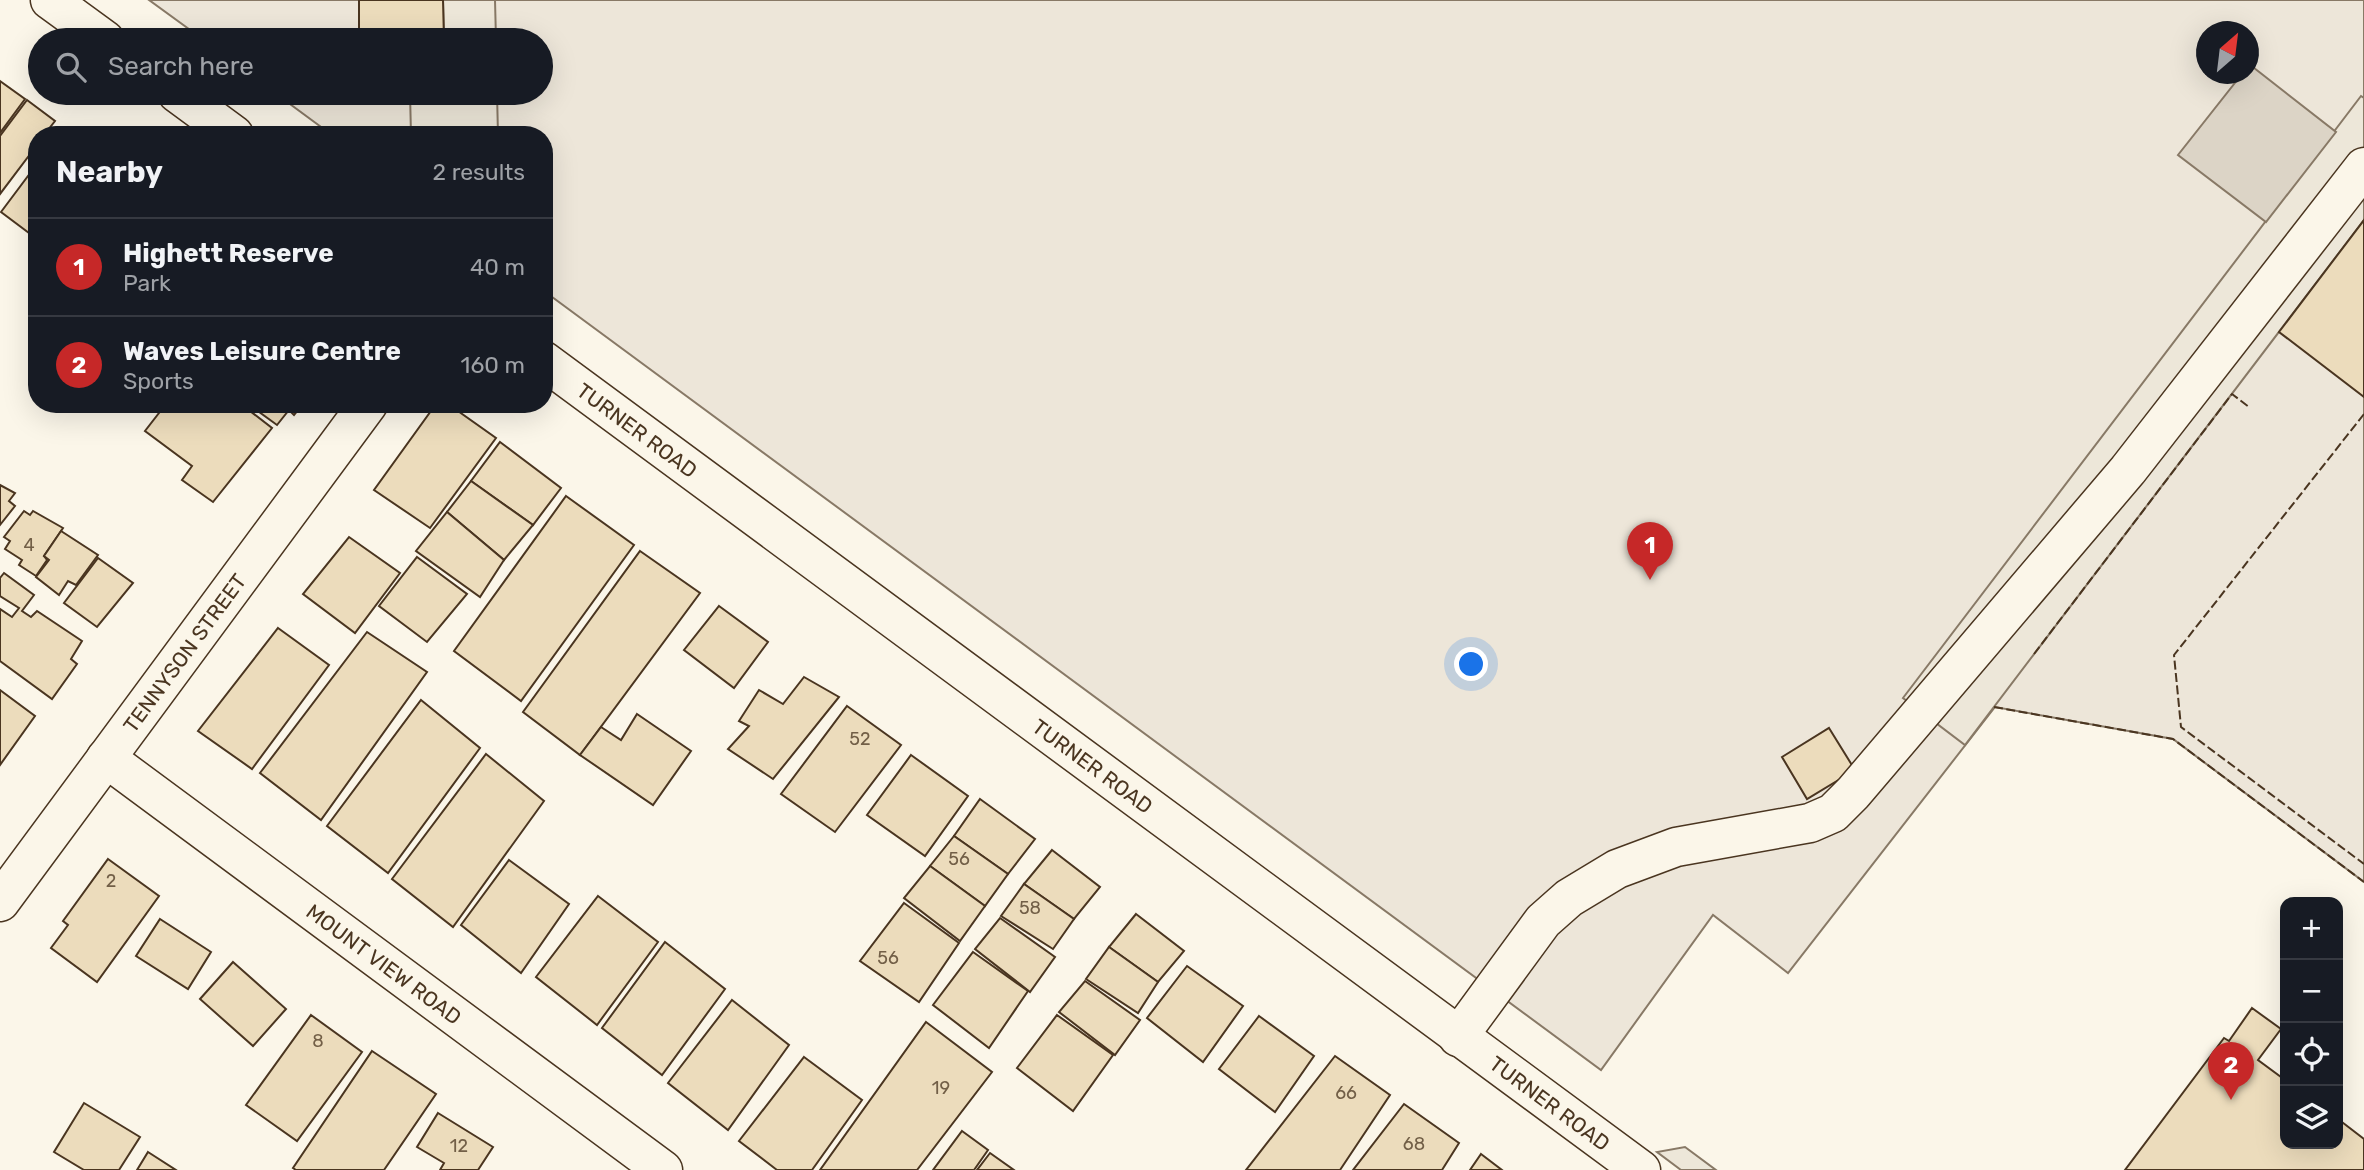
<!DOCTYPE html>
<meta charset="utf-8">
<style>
:root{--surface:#171b24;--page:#20242c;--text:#f1f3f6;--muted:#9ea1a6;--line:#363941;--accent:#c62828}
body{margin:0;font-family:Rubik,sans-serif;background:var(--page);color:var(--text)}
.controls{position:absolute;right:21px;bottom:21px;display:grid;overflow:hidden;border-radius:14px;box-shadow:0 7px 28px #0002}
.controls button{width:63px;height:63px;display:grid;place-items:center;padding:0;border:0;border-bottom:2px solid var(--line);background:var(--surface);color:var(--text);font:35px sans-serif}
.compass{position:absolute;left:2196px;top:21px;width:63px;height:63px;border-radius:50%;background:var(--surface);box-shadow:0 7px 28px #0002;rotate:28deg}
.you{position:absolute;left:1472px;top:665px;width:24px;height:24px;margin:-18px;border:5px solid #fff;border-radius:50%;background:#1a73e8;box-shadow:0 0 0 10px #1a73e833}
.badge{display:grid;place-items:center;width:46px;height:46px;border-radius:50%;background:var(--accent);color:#fff;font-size:23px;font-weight:700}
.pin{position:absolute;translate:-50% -58px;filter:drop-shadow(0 2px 4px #0008)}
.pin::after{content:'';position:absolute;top:37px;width:24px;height:21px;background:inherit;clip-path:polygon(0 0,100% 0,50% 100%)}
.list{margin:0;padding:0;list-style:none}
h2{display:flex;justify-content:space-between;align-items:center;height:91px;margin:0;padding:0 28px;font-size:30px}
h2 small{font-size:23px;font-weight:400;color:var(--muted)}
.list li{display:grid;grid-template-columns:46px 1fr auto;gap:21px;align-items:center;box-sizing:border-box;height:98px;padding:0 28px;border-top:2px solid var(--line)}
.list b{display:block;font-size:26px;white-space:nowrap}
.list p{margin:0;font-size:23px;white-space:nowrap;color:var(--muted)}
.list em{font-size:23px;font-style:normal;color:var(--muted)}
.icon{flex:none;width:38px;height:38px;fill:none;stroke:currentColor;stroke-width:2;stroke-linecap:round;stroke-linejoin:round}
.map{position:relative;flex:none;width:2364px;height:1170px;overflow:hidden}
.search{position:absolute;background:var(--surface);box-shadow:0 7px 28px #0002;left:28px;top:28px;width:525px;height:77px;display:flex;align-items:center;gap:18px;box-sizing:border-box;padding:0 24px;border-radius:38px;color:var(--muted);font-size:26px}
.panel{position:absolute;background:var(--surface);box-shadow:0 7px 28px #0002;left:28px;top:126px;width:525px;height:287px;border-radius:28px}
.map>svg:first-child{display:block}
</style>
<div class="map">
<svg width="2364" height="1170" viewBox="0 0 2364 1170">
<rect width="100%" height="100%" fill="#fbf6e9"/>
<path fill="#ede6d9" stroke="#887966" stroke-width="2" fill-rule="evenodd" d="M149 0H2364V882L2173 739 1995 707 1788 973 1713 915 1601 1070 544 291V135H332L275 93H541V40H204ZM2206 32H2248V74H2206Z"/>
<g fill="#ede7d9" stroke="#887966" stroke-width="2">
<path d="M443 0H495L496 40H444Z"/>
<path d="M410 93H497L498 135H411Z"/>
<path d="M2361 96 2364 98V220L1965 745 1903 698Z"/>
<path d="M1685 1147 1716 1170H1681L1657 1152Z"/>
</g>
<path fill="#dcd4c6" stroke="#887966" stroke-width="2" d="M2249 64 2336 132 2266 222 2178 155 2242 74H2248Z"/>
<g fill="#ecdcbc" stroke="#4a3520" stroke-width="2">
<path d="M359 0H443L444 40H359Z"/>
<path d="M0 81 25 99 0 133Z"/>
<path d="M27 100 55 121 44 135H37V145L0 194V136Z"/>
<path d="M37 164V239L1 212Z"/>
<path d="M2364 220V397L2279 332Z"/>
<path d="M166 404H206L216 410 221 404H241L272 428 213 502 182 480 192 466 145 431Z"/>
<path d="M248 404H303L294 415 289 410 277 425Z"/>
<path d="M436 404H448L496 438 430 528 374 490Z"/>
<path d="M500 442 561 488 533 525 471 481Z"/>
<path d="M471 481 533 525 504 560 447 512Z"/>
<path d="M0 485 15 493 9 501 15 506 0 525Z"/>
<path d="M566 496 634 545 521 701 454 651Z"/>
<path d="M24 511 30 515 33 511 63 528 44 556 47 560 36 576 19 565 22 560 5 549 10 541 4 537Z"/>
<path d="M447 512 504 560 480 597 416 551Z"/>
<path d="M61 531 98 555 76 585 68 581 59 595 36 577 49 560 44 556Z"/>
<path d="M349 537 400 573 355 633 303 594Z"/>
<path d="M640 551 700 593 580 755 523 712Z"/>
<path d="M417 557 467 594 427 642 379 606Z"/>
<path d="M98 558 133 583 97 627 64 603Z"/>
<path d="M4 573 34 595 22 611 31 617 37 611 82 641 71 659 77 664 52 699 0 661V609L12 617 19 608 0 596V578Z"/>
<path d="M719 606 768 642 734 688 684 650Z"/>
<path d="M278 628 329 665 252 769 198 731Z"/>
<path d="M367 632 427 672 321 820 260 773Z"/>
<path d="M804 677 839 697 773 779 728 749 749 726 739 721 759 690 783 704Z"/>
<path d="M0 690 35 716 0 765Z"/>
<path d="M421 700 480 748 388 873 327 826Z"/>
<path d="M847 706 901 745 835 832 781 794Z"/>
<path d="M637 714 691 751 653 805 580 755 601 727 621 740Z"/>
<path d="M1829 728 1855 770 1807 799 1782 757Z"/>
<path d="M486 754 544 801 453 927 392 879Z"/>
<path d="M911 755 968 796 925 856 867 815Z"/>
<path d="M980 799 1035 839 1008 874 954 836Z"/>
<path d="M954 836 1008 874 985 906 930 866Z"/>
<path d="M1052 850 1100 887 1074 919 1024 884Z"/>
<path d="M108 859 159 896 97 982 51 948 68 925 63 921Z"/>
<path d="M509 860 569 904 521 973 461 925Z"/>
<path d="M930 866 985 906 960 941 904 898Z"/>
<path d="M1024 884 1074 919 1053 949 1001 916Z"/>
<path d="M598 896 658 942 597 1025 536 977Z"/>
<path d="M904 903 959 943 919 1002 860 961Z"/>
<path d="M1136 914 1184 951 1158 982 1109 947Z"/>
<path d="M1000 918 1055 957 1030 992 975 949Z"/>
<path d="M160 919 211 952 188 989 136 956Z"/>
<path d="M665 942 725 989 662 1075 602 1028Z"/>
<path d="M1109 947 1158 982 1138 1013 1086 979Z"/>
<path d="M973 952 1028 991 989 1048 933 1005Z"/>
<path d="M233 962 286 1009 253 1046 200 999Z"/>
<path d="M1187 966 1243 1006 1203 1062 1147 1018Z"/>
<path d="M1085 981 1140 1020 1115 1055 1059 1012Z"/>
<path d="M732 1000 789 1045 728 1130 668 1083Z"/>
<path d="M2252 1008 2281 1029 2258 1060 2285 1080V1144H2338V1119L2364 1139V1170H2125L2224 1038 2229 1041Z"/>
<path d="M311 1015 362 1052 297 1141 246 1105Z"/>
<path d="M1057 1015 1113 1055 1073 1111 1017 1068Z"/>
<path d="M1259 1016 1314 1056 1275 1112 1219 1069Z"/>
<path d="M926 1022 992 1072 917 1170H820Z"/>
<path d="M372 1051 436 1094 384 1170H296L293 1168Z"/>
<path d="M1335 1056 1390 1095 1340 1170H1246Z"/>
<path d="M804 1057 862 1100 812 1170H777L739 1141Z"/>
<path d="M84 1103 140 1137 119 1170H84L54 1152Z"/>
<path d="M1404 1104 1459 1143 1442 1170H1353Z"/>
<path d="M438 1113 493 1147 478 1170H440L444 1163 417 1147Z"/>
<path d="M962 1131 988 1150 974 1170H933Z"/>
<path d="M148 1152 176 1170H137Z"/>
<path d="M990 1153 1014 1170H977Z"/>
<path d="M1481 1154 1502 1170H1470Z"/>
</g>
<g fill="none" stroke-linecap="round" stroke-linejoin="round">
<defs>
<g id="minor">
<path d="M50 0 105 40"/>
<path d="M177 93 234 135"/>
<path id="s1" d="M544 361 1641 1170"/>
<path id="s2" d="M106 758 663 1170"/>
<path id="s3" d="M0 902 368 404"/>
<path d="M1458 1037 1543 921 1569 898 1617 869 1676 847 1810 823 1833 813 1853 793 2128 470 2364 167"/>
</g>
</defs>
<use href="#minor" stroke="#4a3520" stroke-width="41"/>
<use href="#minor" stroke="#fbf6e9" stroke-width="38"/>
<g stroke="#4a3520" stroke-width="2" stroke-dasharray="9 3.5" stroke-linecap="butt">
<path d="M2364 414 2174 655 2181 727 2364 864"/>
<path d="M2034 654 2232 394 2249 407"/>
<path d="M1994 707 2173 739 2364 882"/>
</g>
</g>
<g text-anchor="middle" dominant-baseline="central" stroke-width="5" stroke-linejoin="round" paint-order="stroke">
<g font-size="18" fill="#725f47">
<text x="29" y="545">4</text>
<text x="860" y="739">52</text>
<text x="959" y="859">56</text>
<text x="111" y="881">2</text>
<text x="1030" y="908">58</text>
<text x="888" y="958">56</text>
<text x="318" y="1041">8</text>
<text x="941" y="1088">19</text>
<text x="1346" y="1093">66</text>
<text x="1414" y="1144">68</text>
<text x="459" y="1146">12</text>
</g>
<g font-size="21" fill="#4a3520" stroke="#fbf6e9">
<text stroke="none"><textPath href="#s1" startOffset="116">TURNER ROAD</textPath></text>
<text stroke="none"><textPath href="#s3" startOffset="310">TENNYSON STREET</textPath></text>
<text stroke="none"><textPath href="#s1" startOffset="682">TURNER ROAD</textPath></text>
<text stroke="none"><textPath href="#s2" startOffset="346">MOUNT VIEW ROAD</textPath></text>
<text stroke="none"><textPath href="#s1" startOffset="1250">TURNER ROAD</textPath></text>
</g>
</g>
</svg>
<div class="controls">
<button>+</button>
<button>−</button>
<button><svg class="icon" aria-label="locate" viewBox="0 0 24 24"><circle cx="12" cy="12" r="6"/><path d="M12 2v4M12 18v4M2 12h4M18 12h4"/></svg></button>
<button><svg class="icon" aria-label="layers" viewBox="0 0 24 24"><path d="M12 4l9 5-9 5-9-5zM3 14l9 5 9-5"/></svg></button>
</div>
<svg class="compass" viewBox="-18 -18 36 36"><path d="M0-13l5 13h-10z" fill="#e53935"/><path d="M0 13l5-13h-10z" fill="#9ea1a6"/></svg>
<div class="you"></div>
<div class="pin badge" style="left:1650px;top:580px">1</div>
<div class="pin badge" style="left:2231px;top:1100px">2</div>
<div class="search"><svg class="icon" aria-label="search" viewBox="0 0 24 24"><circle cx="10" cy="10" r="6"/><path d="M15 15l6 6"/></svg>Search here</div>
<section class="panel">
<h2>Nearby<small>2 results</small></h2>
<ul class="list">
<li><span class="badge">1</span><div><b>Highett Reserve</b><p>Park</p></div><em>40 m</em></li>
<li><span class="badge">2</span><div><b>Waves Leisure Centre</b><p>Sports</p></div><em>160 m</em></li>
</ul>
</section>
</div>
